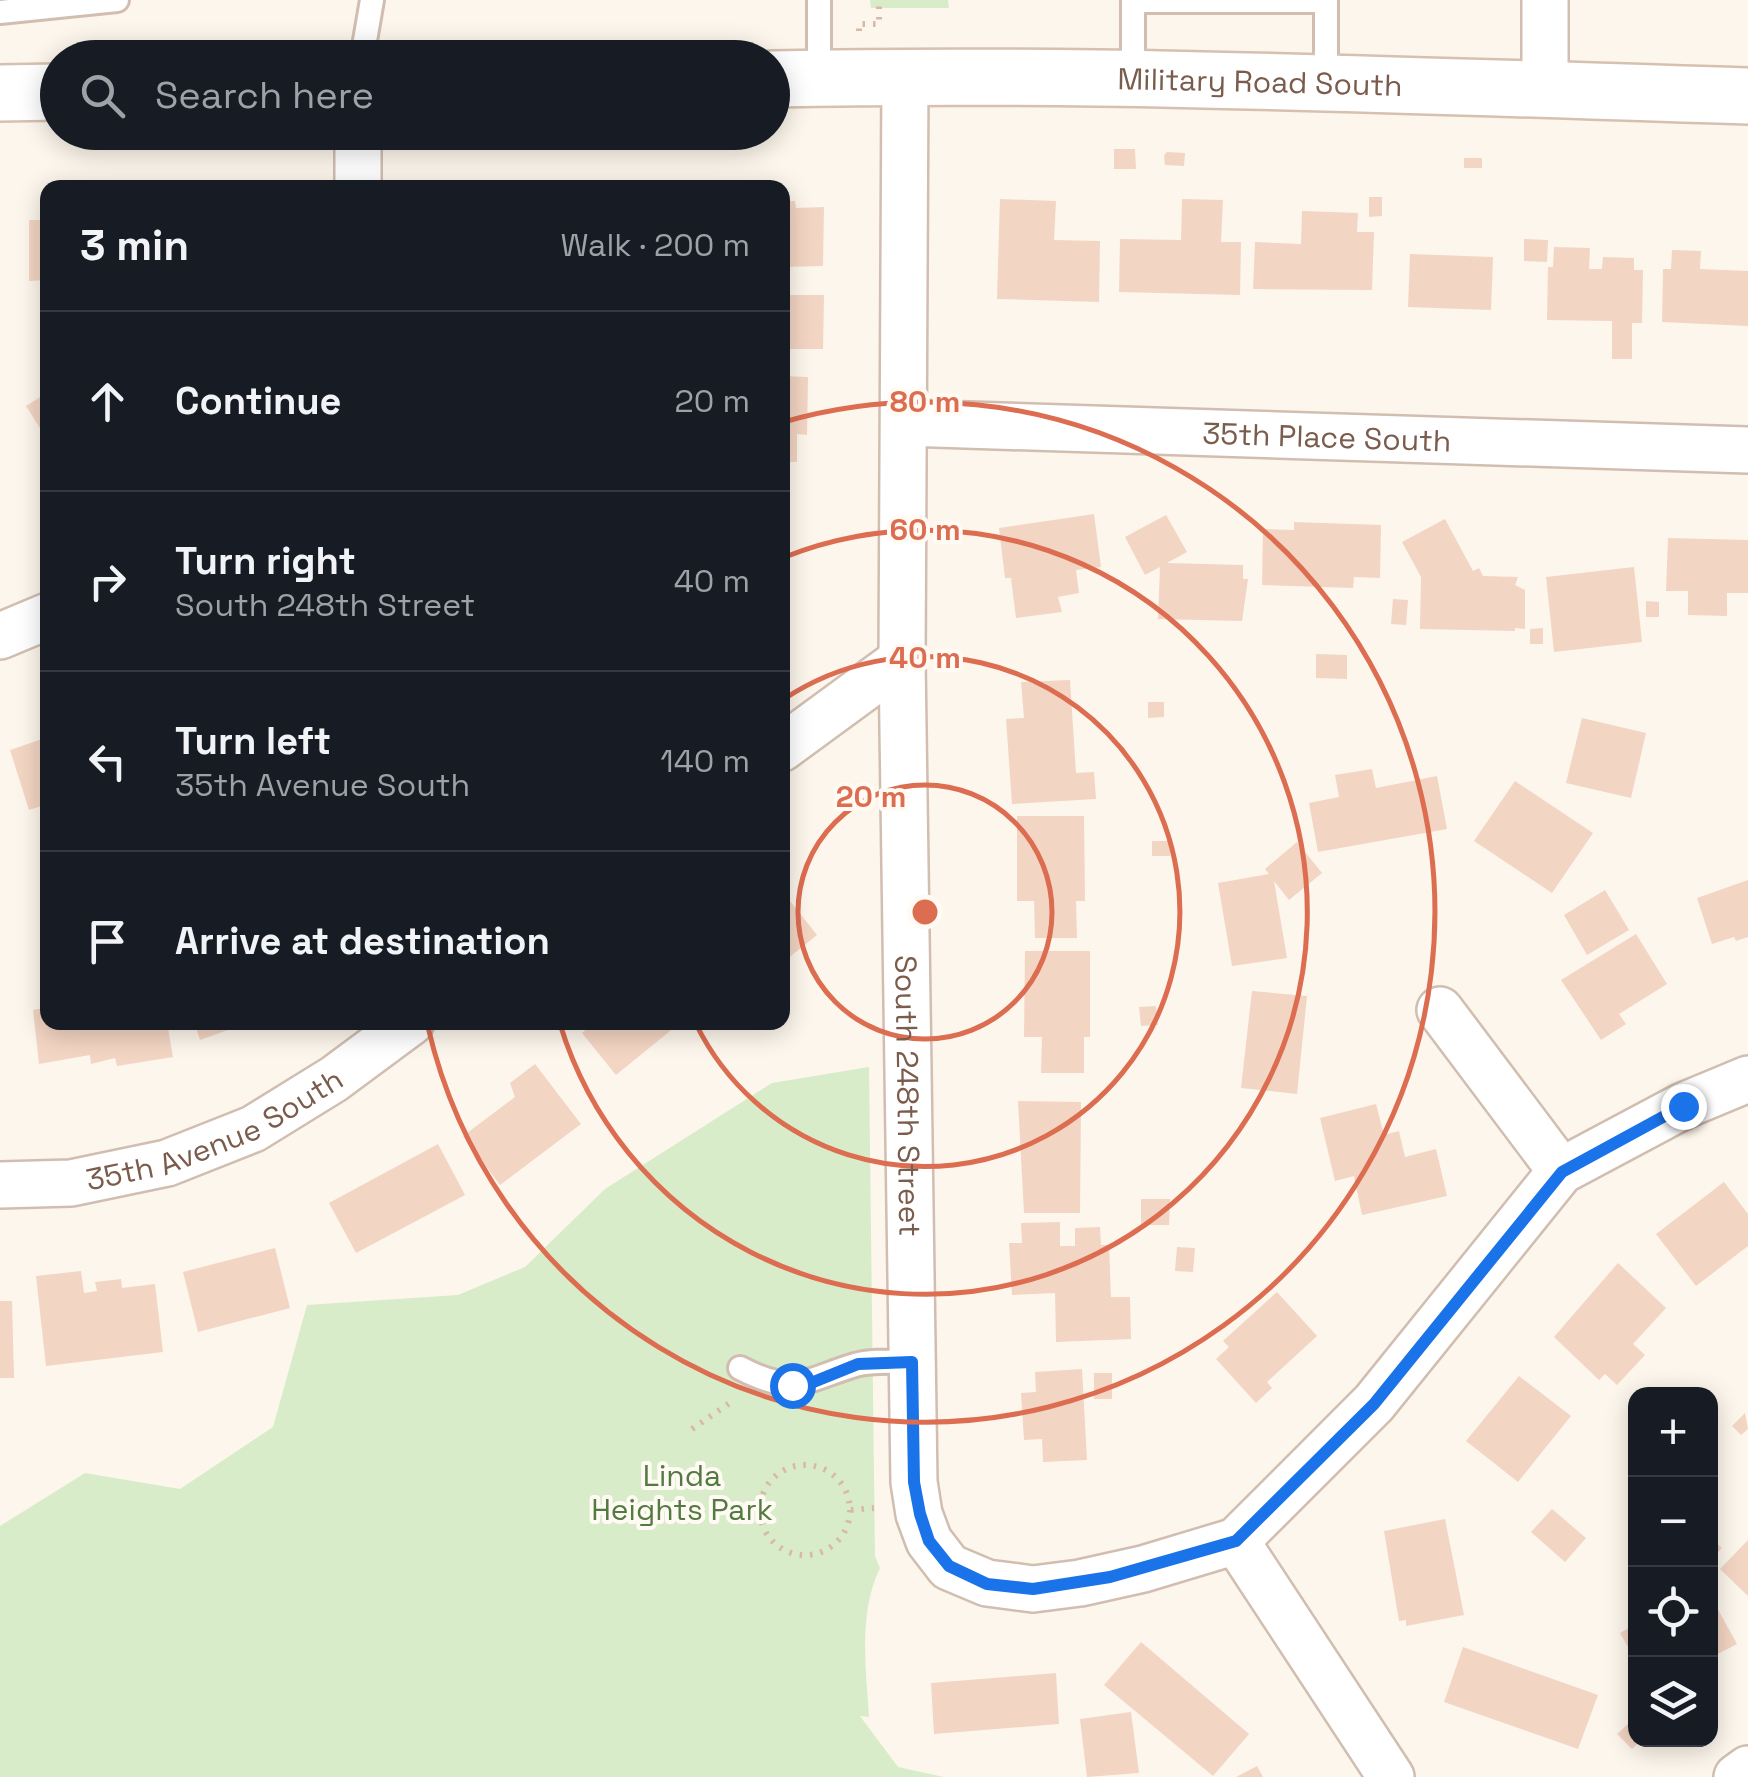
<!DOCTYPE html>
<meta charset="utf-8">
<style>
:root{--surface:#171b24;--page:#20242c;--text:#f1f3f6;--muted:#9ea1a6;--line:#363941}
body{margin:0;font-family:"Space Grotesk",sans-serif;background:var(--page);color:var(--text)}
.controls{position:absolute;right:30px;bottom:30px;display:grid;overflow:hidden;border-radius:20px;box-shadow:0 5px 25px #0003}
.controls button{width:90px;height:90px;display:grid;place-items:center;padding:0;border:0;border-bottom:2px solid var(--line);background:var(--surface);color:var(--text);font:50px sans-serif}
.stop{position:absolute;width:30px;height:30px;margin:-22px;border:8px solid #1a73e8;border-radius:50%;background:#fff}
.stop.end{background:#1a73e8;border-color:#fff;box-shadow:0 2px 10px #0008}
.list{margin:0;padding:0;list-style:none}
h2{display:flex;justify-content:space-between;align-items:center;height:130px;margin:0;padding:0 40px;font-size:42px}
h2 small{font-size:32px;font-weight:400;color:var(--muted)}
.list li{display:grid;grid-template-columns:65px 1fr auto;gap:30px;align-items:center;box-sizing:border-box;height:180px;padding:0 40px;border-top:2px solid var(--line)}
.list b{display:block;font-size:38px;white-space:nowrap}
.list p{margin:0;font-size:32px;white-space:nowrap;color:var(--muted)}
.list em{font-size:32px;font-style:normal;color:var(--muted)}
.icon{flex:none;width:55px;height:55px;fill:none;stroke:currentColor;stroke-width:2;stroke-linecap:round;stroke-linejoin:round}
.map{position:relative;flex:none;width:1748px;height:1777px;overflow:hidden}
.search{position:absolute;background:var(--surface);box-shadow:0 5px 25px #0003;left:40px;top:40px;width:750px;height:110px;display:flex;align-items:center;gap:25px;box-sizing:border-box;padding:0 35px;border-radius:55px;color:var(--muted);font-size:38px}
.panel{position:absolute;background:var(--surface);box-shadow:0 5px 25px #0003;left:40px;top:180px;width:750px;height:850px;border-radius:20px}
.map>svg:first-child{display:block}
</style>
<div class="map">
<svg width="1748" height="1777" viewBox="0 0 1748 1777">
<rect width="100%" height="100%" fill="#fdf6ec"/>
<g fill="#d8ecc9">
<path d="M870 0H948L949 8H871Z"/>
<path d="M869 1067 875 1556 880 1568C858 1613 866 1668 869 1717L860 1716 898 1767 944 1777H0V1526L85 1473 180 1489 273 1427 307 1305 458 1295 525 1267 605 1189 772 1083Z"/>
</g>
<g fill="#f3d5c3">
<path d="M1114 149H1135L1136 169H1114Z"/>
<path d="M1167 152 1185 153 1184 166 1165 165 1164 155Z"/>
<rect x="1464" y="158" width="18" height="10"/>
<path d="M1369 197H1382V216L1369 217Z"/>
<path d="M1000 199 1056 201 1054 240 1100 241 1099 302 997 299Z"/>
<path d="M1182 199 1223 200 1221 242H1241L1240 295 1119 292 1120 239 1181 240Z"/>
<path d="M782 201H795L796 208 824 207 823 266 782 267Z"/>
<path d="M1302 211 1358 213 1357 232H1374L1372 290 1253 289 1255 242 1301 244Z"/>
<path d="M29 220H48V280L29 281Z"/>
<path d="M1524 239 1548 240 1547 262 1524 261Z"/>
<path d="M1554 247 1590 248 1589 269H1602L1603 257 1634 258V270H1643L1642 323H1632V359H1612V321L1547 320 1548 267H1553Z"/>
<path d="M1672 250 1701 251 1700 269 1748 271V326L1662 322 1663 269H1671Z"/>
<path d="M1410 254 1493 257 1491 310 1408 307Z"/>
<path d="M782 295H824L823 349H782Z"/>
<path d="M782 376 808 377 807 435 797 434V462H789L787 508H782Z"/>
<path d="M48 392V441L26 406Z"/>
<path d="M1094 514 1101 567 1076 570 1079 593 1058 597 1062 612 1016 618 1011 578H1005L999 528Z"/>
<path d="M1166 515 1187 552 1167 563 1243 565V579H1248L1242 621 1158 619 1160 567 1145 575 1125 537Z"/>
<path d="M1445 519 1473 571 1479 568 1483 576 1518 577 1515 585 1525 590V629L1515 628V631L1420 629 1421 577 1402 542Z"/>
<path d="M1294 522 1381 525 1380 578 1354 577 1353 588 1262 585 1263 529 1294 530Z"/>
<path d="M1668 538 1748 540V593H1727V616L1688 615V591H1666Z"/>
<path d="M1634 567 1642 642 1554 652 1546 577Z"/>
<path d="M1393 599 1408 600 1406 625 1391 624Z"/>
<path d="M1646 601 1659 602V617H1646Z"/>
<path d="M1543 628V644H1530V629Z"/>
<path d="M1316 654 1347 655V679L1316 678Z"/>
<path d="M1070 680 1076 773 1094 772 1096 799 1012 804 1006 719 1024 718 1021 682Z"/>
<path d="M1148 702H1164V717L1148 718Z"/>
<path d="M1582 718 1646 733 1631 798 1566 783Z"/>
<path d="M48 737V804L29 810 10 750Z"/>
<path d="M1372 769 1376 788 1437 776 1447 829 1318 852 1309 803 1339 797 1335 775Z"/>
<path d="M1515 781 1593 833 1552 893 1474 841Z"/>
<path d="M1017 816H1084L1085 901H1076L1077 938H1035L1034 901H1017Z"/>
<rect x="1152" y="841" width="18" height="15"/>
<path d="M1297 842 1322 873 1289 900 1274 881 1287 958 1232 966 1218 883 1269 874 1265 869Z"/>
<path d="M1748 880V937L1736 941 1734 937 1712 944 1697 898Z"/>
<path d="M1605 890 1629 930 1587 955 1564 915Z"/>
<path d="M782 891 817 935 782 963Z"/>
<path d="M1636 934 1667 984 1619 1014 1626 1024 1601 1040 1561 980Z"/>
<path d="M1025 951H1090V1037H1084V1073H1041L1042 1037H1024Z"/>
<path d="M1252 991 1307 996 1297 1094 1241 1088Z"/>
<path d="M1156 1006 1158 1025 1141 1026 1139 1007Z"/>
<path d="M48 1007V1022H167L173 1057 117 1066 115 1058 91 1064 90 1055 39 1064 33 1010Z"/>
<path d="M194 1022H247V1023L200 1040Z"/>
<path d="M595 1022H681L616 1075 582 1033Z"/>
<path d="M535 1064 581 1124 500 1185 463 1136 515 1097 510 1083Z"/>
<path d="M1018 1101 1081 1102 1080 1213H1024Z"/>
<path d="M1376 1104 1384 1135 1399 1131 1405 1157 1436 1149 1447 1196 1362 1215 1354 1176 1335 1181 1320 1118Z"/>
<path d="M438 1144 465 1195 356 1253 329 1203Z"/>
<path d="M1724 1182 1748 1214V1246L1696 1286 1656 1234Z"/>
<path d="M1141 1199H1170L1169 1225H1141Z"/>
<path d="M1060 1222V1246H1075V1228L1100 1227 1101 1245H1109L1111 1297H1130L1131 1339 1056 1342 1055 1293 1012 1295 1009 1243H1022L1021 1223Z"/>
<path d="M1177 1247 1195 1248 1193 1272 1175 1271Z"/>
<path d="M275 1248 290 1308 198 1332 183 1272Z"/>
<path d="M1618 1263 1666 1308 1633 1344 1645 1355 1617 1385 1605 1374 1599 1380 1554 1337Z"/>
<path d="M81 1271 84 1293 97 1291 95 1282 121 1279 122 1288 155 1284 163 1352 46 1366 36 1276Z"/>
<path d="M1277 1292 1317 1336 1267 1382 1272 1388 1256 1403 1216 1359 1229 1347 1223 1341Z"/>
<path d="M0 1301H12L14 1378H0Z"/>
<path d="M1082 1369 1087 1460 1043 1462 1042 1439 1024 1440 1021 1393 1036 1392 1035 1372Z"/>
<rect x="1094" y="1373" width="18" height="26"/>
<path d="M1519 1376 1571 1416 1518 1482 1466 1441Z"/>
<path d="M1745 1413 1748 1429 1741 1435 1732 1426Z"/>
<path d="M1552 1509 1586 1538 1565 1562 1531 1532Z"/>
<path d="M1445 1519 1464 1615 1406 1626V1620L1399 1621 1384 1531Z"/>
<path d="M1710 1538 1722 1548 1710 1561Z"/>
<path d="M1748 1540V1596L1720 1569Z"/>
<path d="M1710 1595 1737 1644 1710 1658Z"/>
<path d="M1636 1624V1661L1620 1633Z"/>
<path d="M1141 1642 1249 1734 1213 1776 1104 1685Z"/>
<path d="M1463 1647 1598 1695 1578 1749 1444 1702Z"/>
<path d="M1056 1673 1059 1724 934 1734 931 1683Z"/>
<path d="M1131 1712 1139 1773 1087 1777 1080 1719Z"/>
<path d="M1629 1723 1636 1729V1740H1641L1632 1749 1617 1734Z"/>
<path d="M1257 1766 1263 1777H1236Z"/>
</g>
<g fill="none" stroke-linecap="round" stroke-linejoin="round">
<defs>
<g id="lane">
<path d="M819 0V78"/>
<path d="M0 12 117 0"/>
<path d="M362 58 372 0"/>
<path d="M1133 79V1H1326V82"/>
<path d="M740 1368C794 1396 803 1381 855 1365 872 1360 894 1362 912 1362"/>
</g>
<g id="street">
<path id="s1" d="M905 76 902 660 914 1482 919 1514 929 1541 949 1567 987 1583 1033 1589 1080 1583 1143 1569 1236 1541 1374 1403 1561 1171 1683 1106 1748 1079"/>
<path d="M1545 90V0"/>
<path d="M358 132V188"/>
<path id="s2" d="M905 423 1748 450"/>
<path d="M0 636 48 616"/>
<path d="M782 748 902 660"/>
<path d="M1440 1010 1561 1171"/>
<path id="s3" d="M0 1185 71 1183 167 1163 253 1129 334 1079 411 1022"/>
<path d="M1236 1541 1391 1777"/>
<path d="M1737 1777 1748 1769"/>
</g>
<g id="secondary">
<path id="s4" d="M772 79C1098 72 1423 86 1748 96"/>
<path d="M0 93 58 92"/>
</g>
</defs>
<use href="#lane" stroke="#d1beb0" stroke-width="28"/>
<use href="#street" stroke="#d1beb0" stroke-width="50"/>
<use href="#secondary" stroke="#d6c0b0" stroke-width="60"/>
<g stroke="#d9b8a5" stroke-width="6" stroke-dasharray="2.5 8" stroke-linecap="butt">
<path d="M859 31V24H879V0"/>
<path d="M692 1429 734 1400"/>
<circle cx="805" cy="1510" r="45"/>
<path d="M851 1510 874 1508"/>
</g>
<use href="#lane" stroke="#fff" stroke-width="22"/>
<use href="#street" stroke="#fff" stroke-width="45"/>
<use href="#secondary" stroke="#fff" stroke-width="55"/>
</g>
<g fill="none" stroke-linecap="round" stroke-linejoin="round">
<path stroke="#1a73e8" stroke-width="12" d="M792 1385 811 1383 858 1364 912 1362 914 1482 920 1514 929 1541 949 1566 987 1584 1033 1589 1110 1577 1236 1541 1374 1404 1562 1172 1683 1106"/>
</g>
<g fill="none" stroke="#dc6d51" stroke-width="5">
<circle cx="925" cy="912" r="127"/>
<path d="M784 699A255 255 0 1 1 696 1024"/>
<path d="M785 557A382 382 0 1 1 560 1024"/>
<path d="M784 422A510 510 0 1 1 428 1027"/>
</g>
<g text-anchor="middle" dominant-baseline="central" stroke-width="8" stroke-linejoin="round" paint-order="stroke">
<g font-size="30" fill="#7a5c4d" stroke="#fffaf3">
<text stroke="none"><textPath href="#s4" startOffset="488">Military Road South</textPath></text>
<text stroke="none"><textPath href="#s2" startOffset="422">35th Place South</textPath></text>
<text stroke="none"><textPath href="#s1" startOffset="1020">South 248th Street</textPath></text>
<text stroke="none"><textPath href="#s3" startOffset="225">35th Avenue South</textPath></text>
</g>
<g font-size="30" fill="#537a41" stroke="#fffaf3">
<text x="682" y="1475">Linda<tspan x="682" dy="34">Heights Park</tspan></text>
</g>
</g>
<circle cx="925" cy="912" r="15" fill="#dc6d51" stroke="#fffaf3" stroke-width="5"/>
<g font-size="30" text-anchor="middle" font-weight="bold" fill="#dc6d51" stroke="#fffaf3" stroke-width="8" stroke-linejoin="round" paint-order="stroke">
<text x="925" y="412">80 m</text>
<text x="925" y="540">60 m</text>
<text x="925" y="668">40 m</text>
<text x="871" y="807">20 m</text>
</g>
</svg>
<div class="controls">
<button>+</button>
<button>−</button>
<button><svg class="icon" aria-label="locate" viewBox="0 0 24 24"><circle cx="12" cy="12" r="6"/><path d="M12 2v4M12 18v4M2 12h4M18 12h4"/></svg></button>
<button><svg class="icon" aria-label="layers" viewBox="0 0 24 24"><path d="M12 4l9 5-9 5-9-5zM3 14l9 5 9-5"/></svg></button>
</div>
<div class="stop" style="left:792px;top:1385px"></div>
<div class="stop end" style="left:1683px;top:1106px"></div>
<div class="search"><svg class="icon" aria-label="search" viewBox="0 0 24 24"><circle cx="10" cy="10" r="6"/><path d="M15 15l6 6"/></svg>Search here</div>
<section class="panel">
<h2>3 min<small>Walk · 200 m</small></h2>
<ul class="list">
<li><svg class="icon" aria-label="ahead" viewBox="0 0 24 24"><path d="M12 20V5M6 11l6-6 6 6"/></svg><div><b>Continue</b></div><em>20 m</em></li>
<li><svg class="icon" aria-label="right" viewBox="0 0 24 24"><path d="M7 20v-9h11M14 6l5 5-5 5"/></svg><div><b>Turn right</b><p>South 248th Street</p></div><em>40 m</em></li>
<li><svg class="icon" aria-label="left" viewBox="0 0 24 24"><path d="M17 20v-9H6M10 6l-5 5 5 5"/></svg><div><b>Turn left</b><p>35th Avenue South</p></div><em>140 m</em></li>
<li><svg class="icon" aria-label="arrive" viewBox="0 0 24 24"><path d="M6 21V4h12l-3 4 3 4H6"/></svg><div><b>Arrive at destination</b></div></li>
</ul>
</section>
</div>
